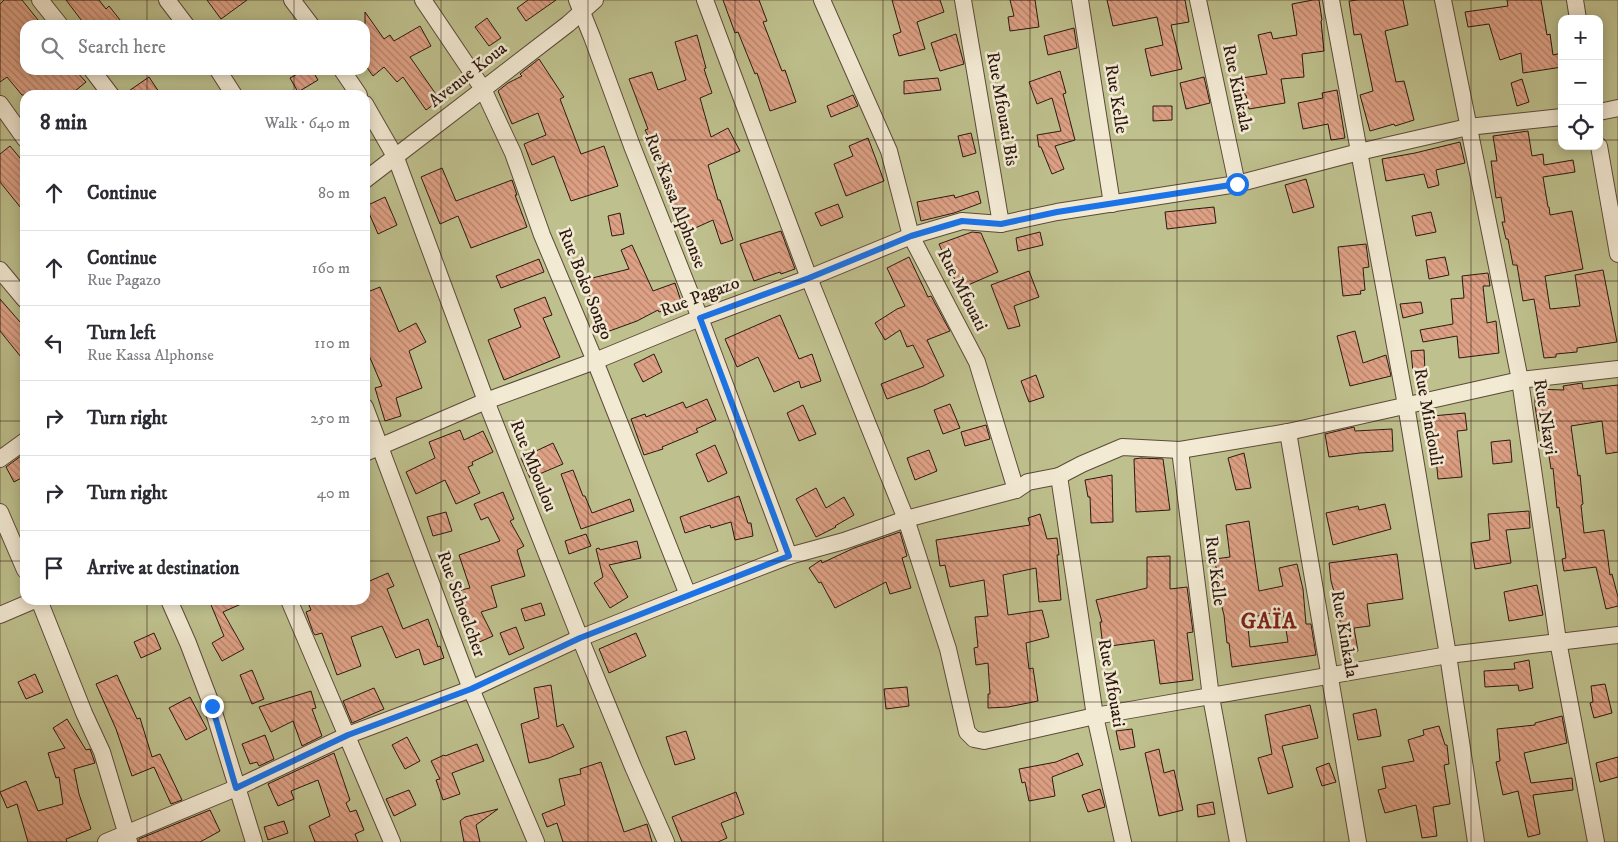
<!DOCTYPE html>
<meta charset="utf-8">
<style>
:root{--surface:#fff;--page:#f2f2f3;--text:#2b2b33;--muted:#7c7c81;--line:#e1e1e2}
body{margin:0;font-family:"IM FELL DW Pica",serif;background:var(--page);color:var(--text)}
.controls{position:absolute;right:15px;top:15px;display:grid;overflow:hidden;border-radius:10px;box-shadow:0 2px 12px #0003}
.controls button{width:45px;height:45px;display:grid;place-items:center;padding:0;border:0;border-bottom:1px solid var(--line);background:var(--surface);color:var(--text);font:25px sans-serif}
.stop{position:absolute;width:15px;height:15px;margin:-11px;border:4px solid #1a73e8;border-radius:50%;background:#fff}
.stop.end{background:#1a73e8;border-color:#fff;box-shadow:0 1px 5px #0008}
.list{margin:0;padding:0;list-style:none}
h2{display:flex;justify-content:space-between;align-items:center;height:65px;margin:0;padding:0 20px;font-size:21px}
h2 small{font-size:16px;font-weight:400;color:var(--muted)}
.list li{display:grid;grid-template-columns:32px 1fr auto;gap:15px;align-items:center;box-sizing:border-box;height:75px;padding:0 20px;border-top:1px solid var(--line)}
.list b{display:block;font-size:19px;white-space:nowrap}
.list p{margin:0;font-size:16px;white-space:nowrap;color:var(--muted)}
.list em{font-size:16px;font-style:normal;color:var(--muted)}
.icon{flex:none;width:28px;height:28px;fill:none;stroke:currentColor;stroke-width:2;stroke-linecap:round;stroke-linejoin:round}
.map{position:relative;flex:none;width:1618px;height:842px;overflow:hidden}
.search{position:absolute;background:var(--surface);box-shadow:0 2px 12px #0003;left:20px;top:20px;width:350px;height:55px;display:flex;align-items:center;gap:12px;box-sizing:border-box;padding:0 18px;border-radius:15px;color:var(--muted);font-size:19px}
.panel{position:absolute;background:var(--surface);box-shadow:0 2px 12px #0003;left:20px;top:90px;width:350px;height:515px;border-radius:15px}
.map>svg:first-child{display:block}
</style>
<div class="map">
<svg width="1618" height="842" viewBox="0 0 1618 842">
<defs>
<pattern id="building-back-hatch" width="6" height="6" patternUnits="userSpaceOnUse" patternTransform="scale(1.25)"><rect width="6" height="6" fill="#dea185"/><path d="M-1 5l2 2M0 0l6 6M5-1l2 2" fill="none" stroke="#b4826b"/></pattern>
</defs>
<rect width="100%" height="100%" fill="#ecdebd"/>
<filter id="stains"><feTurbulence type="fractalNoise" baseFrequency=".004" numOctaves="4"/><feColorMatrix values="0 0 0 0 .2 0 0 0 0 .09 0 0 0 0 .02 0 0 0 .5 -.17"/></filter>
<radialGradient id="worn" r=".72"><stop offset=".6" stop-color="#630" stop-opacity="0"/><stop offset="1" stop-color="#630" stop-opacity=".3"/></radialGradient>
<path fill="#bec08d" stroke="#756c4e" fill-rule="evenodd" d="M0 0H1618V842H0ZM1562 19H1599V146H1562ZM25 25H365V70H25ZM25 95H365V600H25Z"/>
<g fill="url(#building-back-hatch)" stroke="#2c180f" fill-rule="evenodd">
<path d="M4 0H22L42 25H25V70H75L86 82 70 95H22L7 77 0 82V4Z"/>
<path d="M66 0H99L106 9 109 6 124 25H85Z"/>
<path d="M207 0H247L221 19Z"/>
<path d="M528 0H556L526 21 517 8Z"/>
<path d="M723 0H759L767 21 763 22 782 71 785 70 796 102 770 111 757 73 755 74 738 32 735 33Z"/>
<path d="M892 0H940L944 12 917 22 925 49 899 56 893 35 901 32Z"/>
<path d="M1010 0H1035L1039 27 1010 31 1008 17 1014 16Z"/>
<path d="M1107 0H1185L1189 22 1171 25 1182 69 1151 76 1145 49 1163 45 1157 17 1113 26Z"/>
<path d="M1313 0H1319L1322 20 1321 21 1324 51 1302 54 1304 77 1281 79 1285 103 1249 109 1246 95H1245L1242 78 1267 74 1258 35 1271 32 1273 39 1297 35 1292 4Z"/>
<path d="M1358 0H1403L1408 25 1385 31 1396 82 1404 81 1414 120 1395 126 1394 124 1370 131 1360 95 1373 91 1361 34 1354 35 1349 1Z"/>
<path d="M1507 0H1541L1547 35 1550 34 1553 55 1562 53V67L1523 73 1521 53 1500 60 1489 24 1468 27 1465 12 1508 6Z"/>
<path d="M365 12 384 39 390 35 394 41 420 26 431 46 410 57 440 100 426 110 403 77 397 82 384 67 373 76 365 65Z"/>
<path d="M487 18 501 38 489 46 475 27Z"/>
<path d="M1074 28 1077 48 1048 55 1044 36Z"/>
<path d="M956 34 964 64 940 71 931 43Z"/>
<path d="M697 35 706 68 704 69 712 93 700 98 711 137 728 128 740 151 708 165 718 200H720L733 240 721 244 713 220 684 233 659 168 664 166 645 130 648 129 629 79 652 72 658 90 686 80 675 42Z"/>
<path d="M539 59 564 97 560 99 581 154 604 146 618 186 571 201 554 156 532 165 524 144 546 135 538 113 512 124 498 91 508 83 522 76 520 74Z"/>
<path d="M305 70H312L318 80 298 92 290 78Z"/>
<path d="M1060 71 1066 93 1063 94 1075 140 1055 146 1064 169 1052 174 1041 147H1039L1037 135 1061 131 1052 98 1037 104 1029 82Z"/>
<path d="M149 77 161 95H123Z"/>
<path d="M1204 77 1210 103 1186 109 1180 83Z"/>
<path d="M938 78 941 90 904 94V81Z"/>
<path d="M1522 79 1529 102 1517 106 1511 83Z"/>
<path d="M1337 90 1345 138 1331 140 1328 124 1303 129 1298 103 1323 98 1322 93Z"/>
<path d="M853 95 858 106 831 117 827 106Z"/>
<path d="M1153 106H1172V120L1153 121Z"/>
<path d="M1528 131 1532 156 1543 154 1544 165 1573 160 1575 172 1543 177 1548 207H1549L1550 215 1572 211 1583 269 1545 276 1550 309 1580 306 1575 275 1603 270 1617 342 1577 348V352L1556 354V357L1544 358 1534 299 1523 301 1517 265H1513L1508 239H1506L1502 222H1505L1501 197 1496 198 1491 161H1497L1493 136Z"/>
<path d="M971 133 976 153 963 157 958 136Z"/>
<path d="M868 138 884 181 846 196 834 164 853 156 849 146Z"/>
<path d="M1460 142 1465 163 1436 170 1439 185 1428 188 1424 174 1386 181 1382 159 1415 153Z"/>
<path d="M10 146 25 164V213L0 182V154Z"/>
<path d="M442 168 456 201 512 180 517 195H515L527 227 471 248 458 216 440 224 421 177Z"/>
<path d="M1306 179 1314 207 1293 213 1285 185Z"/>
<path d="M978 191 981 203 954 213 921 221 917 202 954 195 955 198Z"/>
<path d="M385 197 397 225 378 234 366 206Z"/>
<path d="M838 204 843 217 821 226 815 213Z"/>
<path d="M1214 207 1216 223 1167 229 1165 212Z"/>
<path d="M1431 212 1436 232 1416 236 1412 216Z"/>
<path d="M620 213 624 234 612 236 608 216Z"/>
<path d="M781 231 795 269 781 274 780 272 754 281 740 244Z"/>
<path d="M972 232 981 233 998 272 959 289 939 244Z"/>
<path d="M1040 232 1043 245 1018 251 1016 238Z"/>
<path d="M1366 244 1369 267 1363 268 1365 290 1360 291 1361 294 1343 296 1338 247Z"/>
<path d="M632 245 653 291 675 283 682 304 659 312 658 310 637 321 604 333 589 294H588L584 280 629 269 621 250Z"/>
<path d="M909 257 928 297 931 296 950 331 927 340 944 376 923 386 887 399 881 384 924 367 913 345 907 347 900 330 885 340 875 323 897 309 905 306 887 268Z"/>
<path d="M1445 257 1449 275 1429 279 1426 260Z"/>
<path d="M539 259 544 272 501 288 496 276Z"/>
<path d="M1029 271 1039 297 1014 306 1020 326 1008 329 991 285Z"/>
<path d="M1488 273 1490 286H1483L1487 323 1496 321 1499 353 1459 358 1457 336 1423 342 1420 330 1453 324 1451 299 1464 298 1462 276Z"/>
<path d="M380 287 399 332 416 323 426 342 409 351 422 388 396 398 401 416 385 421 375 388 382 386 365 346V293Z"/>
<path d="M545 297 552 315 543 318 560 357 504 380 488 340 521 327 514 309Z"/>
<path d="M0 299 20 322 25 317V362L0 331Z"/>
<path d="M1421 302 1423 313 1403 318 1400 304Z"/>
<path d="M780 315 799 359 812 354 821 381 801 388 799 381 774 392 758 357 737 367 725 339Z"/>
<path d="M1355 331 1363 363 1386 355 1391 376 1350 386 1337 336Z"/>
<path d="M1424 350 1425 371 1413 372 1411 351Z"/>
<path d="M654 354 662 372 643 382 634 364Z"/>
<path d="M1036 375 1044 397 1029 402 1021 381Z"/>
<path d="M1582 383 1583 389 1618 385V452L1606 454 1602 421 1571 426 1578 476 1580 475 1583 504 1581 505 1584 533 1604 530 1610 575 1612 574 1618 597V606L1606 609 1596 567 1564 571 1562 559 1566 558 1559 507 1557 508 1553 468 1551 469 1545 430 1539 431 1535 406V389L1564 390 1563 386Z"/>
<path d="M707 399 716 420 696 429 698 432 662 447 663 449 644 455 631 419 645 414 646 417 683 402 686 408Z"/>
<path d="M950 404 960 428 943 434 934 410Z"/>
<path d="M803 405 816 434 799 441 787 413Z"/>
<path d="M1465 413 1467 430 1457 431 1462 477 1438 479 1432 416Z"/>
<path d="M986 425 990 439 965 446 961 432Z"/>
<path d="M1354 427 1355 431 1392 429 1393 451 1360 453 1329 457 1325 434Z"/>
<path d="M460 430 464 440 483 431 493 452 472 462 473 465 468 467 480 493 456 504 445 480 416 494 406 472 435 458 429 442Z"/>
<path d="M1510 440 1512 462 1493 464 1491 442Z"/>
<path d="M553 443 563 464 530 478 521 458Z"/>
<path d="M715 445 727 473 708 482 696 454Z"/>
<path d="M929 450 937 471 915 480 907 458Z"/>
<path d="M25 453V476L14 482 6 467Z"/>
<path d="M1244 453 1251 488 1236 490 1228 458Z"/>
<path d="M1141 458 1163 459 1170 510 1136 512 1134 459Z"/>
<path d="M573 470 583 496H585L592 513 630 499 634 511 581 529 561 474Z"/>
<path d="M1112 475 1113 522 1091 523 1090 497H1088L1085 480Z"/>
<path d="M816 488 826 508 844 497 854 515 835 526 836 527 816 537 796 499Z"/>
<path d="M503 492 514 519 510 521 524 546 517 550 525 576 491 586 497 607 481 612 493 636 477 643 471 630 472 629 461 590 470 588 459 555 500 541 488 517 481 520 474 504Z"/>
<path d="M739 496 748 523H751L753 536 735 540 731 522 711 528 710 525 685 533 680 517Z"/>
<path d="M1385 504 1391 529 1333 545 1326 513 1358 506 1359 510Z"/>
<path d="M1529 511 1530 528 1506 530 1511 563 1475 569 1471 543 1490 540 1488 514Z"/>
<path d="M446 512 452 531 433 536 427 517Z"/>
<path d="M1040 514 1047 539 1057 538 1059 555H1057L1061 600 1039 602 1036 568 1003 575 1008 615 1042 610 1049 637 1026 643 1029 669 1033 668 1038 701 1008 707 988 708V694H990L988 663 976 665 974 648 978 647 975 617 988 616 984 580 950 587 945 565 940 566 936 540 1030 525 1028 518Z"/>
<path d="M1249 521 1259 591 1283 586 1279 568 1297 564 1303 589 1306 624H1311L1316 655 1232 667 1229 643H1227L1224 615 1220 600 1215 559 1230 557 1226 525ZM1283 611 1288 642 1250 647 1247 618Z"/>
<path d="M900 532 907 556 902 558 911 588 890 594 886 582 835 608 821 582 819 583 809 568 821 560 822 563 854 548Z"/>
<path d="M586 534 591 546 569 554 565 541Z"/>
<path d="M637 541 641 558 609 565 628 597 610 608 594 583 603 577 596 549 599 548 600 550Z"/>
<path d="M1397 554 1403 599 1367 604 1370 626 1354 628 1358 651 1341 654 1338 636H1341L1339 609 1331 581 1329 563Z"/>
<path d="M1170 556V589L1187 587 1193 632 1187 633 1193 680 1160 684 1154 640 1103 647 1100 622H1102L1096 600 1147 588V557Z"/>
<path d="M388 573 394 586 387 589 403 629 428 619 438 647 440 646 444 658 424 665 419 649 396 658 382 626 351 637 361 666 337 675 322 633 315 635 313 632 306 612 311 610 307 600H365V583Z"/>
<path d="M1537 585 1543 615 1509 621 1504 592Z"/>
<path d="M209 600H250L223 612 244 649 222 661 212 643 224 636Z"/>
<path d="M541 603 545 615 525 621 521 609Z"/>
<path d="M516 627 524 648 509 655 500 633Z"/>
<path d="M154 633 161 649 141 658 134 642Z"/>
<path d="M636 633 646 656 609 673 599 649Z"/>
<path d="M1529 660 1533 688 1519 691 1518 685 1485 687 1484 671 1515 669 1514 663Z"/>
<path d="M252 670 264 699 252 704 240 675Z"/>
<path d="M35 674 43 692 26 699 18 682Z"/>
<path d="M117 675 137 719 140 718 152 757 160 754 182 800 171 804 154 767 132 776 116 729 96 684Z"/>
<path d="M1605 684 1612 713 1594 718 1590 703 1593 702 1591 686Z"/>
<path d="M551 685 557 727 563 724 574 747 549 758 529 763 521 724 539 718 534 688Z"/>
<path d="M907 687 909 706 886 709 884 689Z"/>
<path d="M374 688 384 709 352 723 343 701Z"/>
<path d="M311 691 316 708 312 709 322 736 302 746 293 721 271 732 259 707Z"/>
<path d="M190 697 207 729 186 740 169 708Z"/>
<path d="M1310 705 1318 738 1282 746 1293 787 1268 794 1258 758 1272 754 1265 715Z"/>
<path d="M1376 709 1381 736 1358 740 1353 714Z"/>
<path d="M1562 716 1567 743 1524 753 1531 783 1572 778 1573 790 1533 795 1540 834 1528 837 1518 791 1503 795 1496 762 1500 761 1497 729 1535 725V723Z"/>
<path d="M67 719 86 750 90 749 95 763 74 769 79 794 91 829 66 839 67 842H28L17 804 7 808 0 792 26 781 38 811 63 804 59 777 56 778 48 753 65 748 53 728Z"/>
<path d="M1439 726 1445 745H1447L1449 764 1444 765 1450 804 1433 807 1437 836 1422 838 1416 805 1385 813 1378 790 1386 788 1382 767 1414 761 1408 740 1424 735 1423 730Z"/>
<path d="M1132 729 1135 747 1120 750 1116 731Z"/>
<path d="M686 731 695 759 675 765 666 737Z"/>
<path d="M265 735 274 759 259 766 257 762 250 764 242 744Z"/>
<path d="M407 737 420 761 405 769 392 745Z"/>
<path d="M477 744 484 761 452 773 460 794 443 800 436 780 440 779 431 761 444 755 445 756Z"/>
<path d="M1159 749 1164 773 1174 770 1183 810 1159 816 1145 753Z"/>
<path d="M334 753 350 800 346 803 350 812 356 810 364 830 355 834 358 842H315L309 826 330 816 318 780 291 791 294 799 278 806 268 784Z"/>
<path d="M1078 753 1083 765 1052 777 1055 796 1029 801 1025 782 1022 783 1019 769 1056 762Z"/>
<path d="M1618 757V777L1600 782 1596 763Z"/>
<path d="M601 762 624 832 647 824 652 842H563L557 823 547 827 542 814 565 805 559 779 581 774 580 769Z"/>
<path d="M1329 763 1336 782 1322 786 1316 768Z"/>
<path d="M1100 789 1105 807 1088 812 1082 795Z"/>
<path d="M409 790 416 805 394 816 386 799Z"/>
<path d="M736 792 744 814 721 823 727 838 718 842H682L672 817Z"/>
<path d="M1213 802 1215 814 1198 817 1197 805Z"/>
<path d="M498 809 476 825 480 842H464L460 821 465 817Z"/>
<path d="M210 810 220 831 200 842H139V839Z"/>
<path d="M284 821 288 833 268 840 264 827Z"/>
</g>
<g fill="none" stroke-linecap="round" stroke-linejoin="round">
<defs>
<g id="minor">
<path d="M40 0 60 25"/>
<path d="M167 0 186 25"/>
<path d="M292 0 311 25"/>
<path d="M423 0 483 89 513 153 542 235 595 361 688 595"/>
<path d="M577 0 592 37 632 146 700 318 789 556"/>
<path d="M705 0 809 278 906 519 948 649 967 732 974 739 984 741 1095 716 1448 655 1618 635"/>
<path d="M822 0 889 151 911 236 977 362 1016 490"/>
<path d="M963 0 1001 224"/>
<path d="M1080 0 1112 204"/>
<path d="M1198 0 1237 184"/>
<path d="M1331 0 1406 405 1448 655 1476 842"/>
<path d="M1443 0 1520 380 1558 641 1596 842"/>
<path d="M1575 0 1578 19"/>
<path d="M92 70 111 95"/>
<path d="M218 70 234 95"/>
<path d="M342 70 359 95"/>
<path d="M0 104 25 139"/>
<path d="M365 104 396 158 486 401 580 638 633 767 666 842"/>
<path d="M1599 112 1618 108"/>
<path d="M1599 146 1618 254"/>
<path d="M365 180 568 24 595 0"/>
<path d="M0 270 25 300"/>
<path d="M365 407 471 689 536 842"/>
<path d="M1288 432 1358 842"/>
<path d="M1180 450 1211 697 1238 842"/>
<path d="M365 453 486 401 595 361 700 318 809 278 911 236 962 221 1001 224 1057 212 1237 184 1359 152 1468 127 1562 117"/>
<path d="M0 459 25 441"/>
<path d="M1059 476 1082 464 1122 447 1180 450 1288 432 1520 380 1618 369"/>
<path d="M0 512 25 570"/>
<path d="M39 600 84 713 102 752 129 842"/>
<path d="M169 600 188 643 212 706 254 842"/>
<path d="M289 600 392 842"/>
<path d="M0 615 35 600"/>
<path d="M106 842 236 788 348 735 471 689 580 638 688 595 789 556 844 541 906 519 1016 490 1028 482 1059 476 1095 716 1123 842"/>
</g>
</defs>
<use href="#minor" stroke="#5c4a3a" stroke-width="18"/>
<use href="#minor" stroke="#f3ead4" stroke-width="16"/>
</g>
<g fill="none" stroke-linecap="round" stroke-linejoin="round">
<path stroke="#1a73e8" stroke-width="6" d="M212 706 236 788 348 735 471 689 580 638 789 556 700 318 809 278 911 236 962 221 1001 224 1057 212 1237 184"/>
</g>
<path fill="none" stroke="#2c180f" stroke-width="1" stroke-opacity="0.55" d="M147 0V25M294 0V25M441 0V842M588 0V842M735 0V842M883 0V842M1030 0V842M1177 0V842M1324 0V842M1471 0V842M147 70V95M294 70V95M0 140H25M365 140H1562M1599 140H1618M0 281H25M365 281H1618M0 421H25M365 421H1618M0 561H25M365 561H1618M147 600V842M294 600V842M0 702H1618"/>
<g text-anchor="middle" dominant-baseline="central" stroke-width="5" stroke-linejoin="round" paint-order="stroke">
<g font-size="18" fill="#2c180f" stroke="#f3ead4">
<text transform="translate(468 75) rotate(-38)">Avenue Koua</text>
<text transform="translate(1237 88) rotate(78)">Rue Kinkala</text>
<text transform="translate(1116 99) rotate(81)">Rue Kelle</text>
<text transform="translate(1002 109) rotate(80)">Rue Mfouati Bis</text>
<text transform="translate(675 201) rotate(69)">Rue Kassa Alphonse</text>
<text transform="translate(585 284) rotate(68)">Rue Boko Songo</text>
<text transform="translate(962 290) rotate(63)">Rue Mfouati</text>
<text transform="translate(700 297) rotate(-21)">Rue Pagazo</text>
<text transform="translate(1428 417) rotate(80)">Rue Mindouli</text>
<text transform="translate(1545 417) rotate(81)">Rue Nkayi</text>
<text transform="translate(533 466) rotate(68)">Rue Mboulou</text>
<text transform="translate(1215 571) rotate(83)">Rue Kelle</text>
<text transform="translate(461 604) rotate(70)">Rue Schoelcher</text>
<text transform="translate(1344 634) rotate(80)">Rue Kinkala</text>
<text transform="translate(1111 683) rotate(80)">Rue Mfouati</text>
</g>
<g font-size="22" font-weight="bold" letter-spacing="1" fill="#7a1f14" stroke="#f3ead4">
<text x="1269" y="621">GAÏA</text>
</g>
</g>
<rect width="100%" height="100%" filter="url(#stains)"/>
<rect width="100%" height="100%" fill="url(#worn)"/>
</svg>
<div class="controls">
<button>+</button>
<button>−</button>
<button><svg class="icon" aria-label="locate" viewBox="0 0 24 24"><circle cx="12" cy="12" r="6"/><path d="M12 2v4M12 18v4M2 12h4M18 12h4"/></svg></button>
</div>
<div class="stop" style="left:1237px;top:184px"></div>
<div class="stop end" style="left:212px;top:706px"></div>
<div class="search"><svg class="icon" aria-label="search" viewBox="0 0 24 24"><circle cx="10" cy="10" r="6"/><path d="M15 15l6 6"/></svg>Search here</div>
<section class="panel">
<h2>8 min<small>Walk · 640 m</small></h2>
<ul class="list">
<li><svg class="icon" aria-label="ahead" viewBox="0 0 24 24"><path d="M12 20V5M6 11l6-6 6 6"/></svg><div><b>Continue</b></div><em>80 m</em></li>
<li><svg class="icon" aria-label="ahead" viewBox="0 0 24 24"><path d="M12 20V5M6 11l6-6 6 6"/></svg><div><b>Continue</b><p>Rue Pagazo</p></div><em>160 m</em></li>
<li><svg class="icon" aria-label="left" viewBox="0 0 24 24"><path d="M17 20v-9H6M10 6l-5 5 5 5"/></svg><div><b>Turn left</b><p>Rue Kassa Alphonse</p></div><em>110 m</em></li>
<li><svg class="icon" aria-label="right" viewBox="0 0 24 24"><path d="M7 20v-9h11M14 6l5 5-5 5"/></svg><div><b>Turn right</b></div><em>250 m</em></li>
<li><svg class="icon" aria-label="right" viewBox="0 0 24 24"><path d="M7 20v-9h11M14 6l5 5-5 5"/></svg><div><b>Turn right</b></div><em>40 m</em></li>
<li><svg class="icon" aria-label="arrive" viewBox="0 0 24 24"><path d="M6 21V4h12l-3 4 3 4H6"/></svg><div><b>Arrive at destination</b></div></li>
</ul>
</section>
</div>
